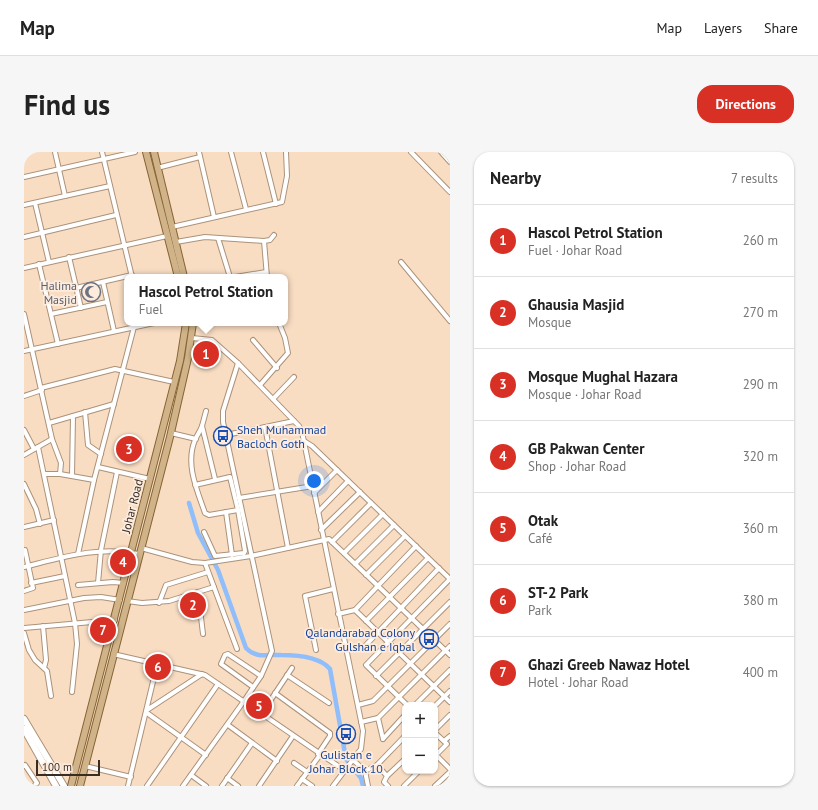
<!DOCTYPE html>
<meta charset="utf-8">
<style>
:root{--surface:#fff;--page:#f6f6f6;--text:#222;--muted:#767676;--line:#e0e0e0;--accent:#d93025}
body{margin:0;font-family:"PT Sans",sans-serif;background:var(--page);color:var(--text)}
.controls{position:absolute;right:12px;bottom:12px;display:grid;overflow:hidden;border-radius:8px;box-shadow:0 1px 3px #0004}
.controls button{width:36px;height:36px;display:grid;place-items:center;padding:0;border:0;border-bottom:1px solid var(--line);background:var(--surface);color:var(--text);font:20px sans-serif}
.scale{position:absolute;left:12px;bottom:10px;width:64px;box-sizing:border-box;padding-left:4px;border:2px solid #382d24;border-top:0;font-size:11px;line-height:14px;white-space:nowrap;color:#382d24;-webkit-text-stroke:3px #fdecdd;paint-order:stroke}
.you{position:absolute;left:290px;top:329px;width:14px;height:14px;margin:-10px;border:3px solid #fff;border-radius:50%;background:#1a73e8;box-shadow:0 0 0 6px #1a73e833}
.badge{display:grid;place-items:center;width:26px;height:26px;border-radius:50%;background:var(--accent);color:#fff;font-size:13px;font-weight:700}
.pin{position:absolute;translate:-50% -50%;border:2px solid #fff;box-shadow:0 1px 4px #0006}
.popup{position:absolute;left:100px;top:122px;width:164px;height:52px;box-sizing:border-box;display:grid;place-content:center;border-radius:8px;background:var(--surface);filter:drop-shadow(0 1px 3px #0005);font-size:13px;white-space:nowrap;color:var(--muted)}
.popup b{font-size:15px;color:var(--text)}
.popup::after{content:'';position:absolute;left:50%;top:100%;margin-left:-8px;border:8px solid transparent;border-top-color:var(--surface)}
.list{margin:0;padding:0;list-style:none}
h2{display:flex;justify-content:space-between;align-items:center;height:52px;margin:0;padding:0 16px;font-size:17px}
h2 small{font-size:13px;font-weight:400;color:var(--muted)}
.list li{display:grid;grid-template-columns:26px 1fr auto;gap:12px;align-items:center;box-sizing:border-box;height:72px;padding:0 16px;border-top:1px solid var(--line)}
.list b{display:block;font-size:15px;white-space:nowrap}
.list p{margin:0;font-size:13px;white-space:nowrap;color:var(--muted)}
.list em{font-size:13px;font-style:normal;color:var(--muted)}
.map{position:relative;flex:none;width:426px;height:634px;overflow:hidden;border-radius:16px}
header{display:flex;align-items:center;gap:24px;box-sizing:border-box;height:56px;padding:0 20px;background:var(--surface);border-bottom:1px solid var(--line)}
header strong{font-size:19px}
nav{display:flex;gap:22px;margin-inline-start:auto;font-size:14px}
.intro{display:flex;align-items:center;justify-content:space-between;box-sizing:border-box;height:96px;padding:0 24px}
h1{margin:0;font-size:28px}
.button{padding:10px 18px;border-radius:16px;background:var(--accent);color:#fff;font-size:14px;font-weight:700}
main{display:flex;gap:24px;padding:0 24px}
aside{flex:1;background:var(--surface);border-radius:16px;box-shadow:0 1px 3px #0004}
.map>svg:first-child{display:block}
</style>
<header>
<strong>Map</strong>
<nav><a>Map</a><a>Layers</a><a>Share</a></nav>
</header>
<div class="intro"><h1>Find us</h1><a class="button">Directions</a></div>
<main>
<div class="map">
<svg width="426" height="634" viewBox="0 0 426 634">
<rect width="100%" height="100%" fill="#f9ddc3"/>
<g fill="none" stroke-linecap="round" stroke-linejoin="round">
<path stroke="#90befb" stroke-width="4.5" d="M165 351 174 381 194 418 222 496C233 507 243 502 257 503 272 503 296 505 306 517L322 607 337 626 339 634"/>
<defs>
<g id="street">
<path d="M31 0 41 44"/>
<path d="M78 0 108 125"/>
<path d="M175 0 190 65"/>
<path d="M207 0 222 57"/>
<path d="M239 0 252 52"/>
<path d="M387 0 426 40"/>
<path d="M417 0 426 10"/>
<path d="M424 0 426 2"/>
<path d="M133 16 176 5"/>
<path d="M0 25 111 0"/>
<path d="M11 51 25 110"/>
<path d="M0 53 86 34"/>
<path d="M148 75 258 50 263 24 262 0"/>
<path d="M0 85 92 63"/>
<path d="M194 86 206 125"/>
<path d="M240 89 243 125"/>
<path d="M152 90 181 85 240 89 246 88 250 83"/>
<path d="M45 105 57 156"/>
<path d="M377 110 426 169"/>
<path d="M15 112 34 192"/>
<path d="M0 116 143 84"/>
<path d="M211 125 242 120"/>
<path d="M79 130 90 179"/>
<path d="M52 136 108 123"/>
<path d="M0 162 28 287 37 311 36 322"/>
<path d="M27 162 83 150"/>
<path d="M168 186 188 188 214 211 275 274 278 280 339 579 337 597 309 634"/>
<path d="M229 188 253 216"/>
<path d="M0 199 130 171"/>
<path d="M236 233 264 201 261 186 255 171"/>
<path d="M17 236 91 217 150 230"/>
<path d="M0 244 18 238"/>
<path d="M249 247 270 225"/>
<path d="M182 259 178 274 191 327"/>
<path d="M61 260 64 293 77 302"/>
<path d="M25 271 90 252"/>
<path d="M241 275 264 396"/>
<path d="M0 278 10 297"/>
<path d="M147 281 172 287"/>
<path d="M202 283 270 269"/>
<path d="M280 289 288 294 426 427"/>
<path d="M14 295 51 471 53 492 48 540"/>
<path d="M0 303 28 287"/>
<path d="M74 315 126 327"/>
<path d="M20 322H36L70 328"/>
<path d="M48 324 49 264"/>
<path d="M0 332 12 357 16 372"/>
<path d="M171 333 206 325 214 358 185 363 181 361C173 338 161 312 171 288 173 283 176 280 178 274"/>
<path d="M290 341 313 318"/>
<path d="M215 346 289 334"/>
<path d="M202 360 208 403"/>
<path d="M294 360 324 329"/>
<path d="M0 375 30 368"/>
<path d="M297 378 336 340"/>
<path d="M180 380 191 404 220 401 221 399 214 358"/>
<path d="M308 390 347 351"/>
<path d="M117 396 168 410 181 411 227 404 305 387 426 503"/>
<path d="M320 401 359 362"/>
<path d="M54 402 70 328 110 175"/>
<path d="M181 411 213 497"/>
<path d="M331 412 370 373"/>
<path d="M0 415C40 405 74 394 115 402"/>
<path d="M342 423 381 384"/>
<path d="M7 431 41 424"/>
<path d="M74 431 77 398 93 320"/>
<path d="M54 433 89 430 100 431"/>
<path d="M0 439 9 436 1 398"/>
<path d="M174 440 179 482"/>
<path d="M103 449 118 451 145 449 190 435"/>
<path d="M135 451 142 433 184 420"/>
<path d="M0 458 60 446 77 445 96 448"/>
<path d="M331 458 426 550"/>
<path d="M314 462 331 458 392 394"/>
<path d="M342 469 404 406"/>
<path d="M19 474 22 508 20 516"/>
<path d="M0 476 91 468"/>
<path d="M0 481 5 498 11 508 23 519 27 544"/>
<path d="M341 494 415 416"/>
<path d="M292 498 281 444 309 437"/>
<path d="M89 502 181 523 320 618"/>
<path d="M263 523 305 551"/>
<path d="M352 524 426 450"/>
<path d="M229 535 197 512 201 503 204 502 237 524"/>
<path d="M251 541 306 581V584L294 602"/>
<path d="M334 553 349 549 426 472"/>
<path d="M383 553 342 513 426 427"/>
<path d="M391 553 426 518"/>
<path d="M411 554 426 539"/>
<path d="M123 558 178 522"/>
<path d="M123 561 182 603"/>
<path d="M238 561 268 516"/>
<path d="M354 566 359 587"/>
<path d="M337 570 354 566 426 494"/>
<path d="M204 573 253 609"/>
<path d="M411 578 426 563"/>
<path d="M411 581 423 592 411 604"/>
<path d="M359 587 381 563"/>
<path d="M420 589 426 584"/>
<path d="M412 603 426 617"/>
<path d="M328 607 341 619 353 613 363 624 360 630 364 634"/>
<path d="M270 611 283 620"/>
<path d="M353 613 381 584"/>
<path d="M0 614 1 613 13 631 10 634"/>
<path d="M61 614 107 625"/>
<path d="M341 619 344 634"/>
<path d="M167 623 182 634"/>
<path d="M363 624 381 607"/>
<path d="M203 626 214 634"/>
<path d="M278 627 288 634"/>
<path d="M104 634 133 513"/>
<path d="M123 634 194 532"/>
<path d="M159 634 220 549 237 524 248 499 199 270V259L214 211"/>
<path d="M198 634 228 591"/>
<path d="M235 634 269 584"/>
<path d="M273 634 296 603"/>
<path d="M380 634 395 619"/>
<path d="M411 634 426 620"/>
</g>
<g id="secondary">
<path d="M0 567 40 634"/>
<path d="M0 577 32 634"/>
</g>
<g id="primary">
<path d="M122 0 154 125"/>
<path d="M130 0 160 125"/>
<path d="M47 634 156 209 162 171"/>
<path d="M56 634 146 285 164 206 169 171"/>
</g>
</defs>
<use href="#street" stroke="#ab927a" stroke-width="6"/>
<use href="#secondary" stroke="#ab927a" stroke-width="8"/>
<use href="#primary" stroke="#866433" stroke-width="8"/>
<use href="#street" stroke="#fff" stroke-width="4"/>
<use href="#secondary" stroke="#fff" stroke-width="6"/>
<use href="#primary" stroke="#d0b389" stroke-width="6"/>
</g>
<defs>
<symbol id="mosque-ring" viewBox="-11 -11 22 22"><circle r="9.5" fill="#fdecdd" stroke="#6b7280" stroke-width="1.5"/><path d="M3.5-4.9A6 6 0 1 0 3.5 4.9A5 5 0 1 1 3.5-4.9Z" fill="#6b7280"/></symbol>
<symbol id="bus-ring" viewBox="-11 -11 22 22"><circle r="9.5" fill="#fdecdd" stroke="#1a4fb4" stroke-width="1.5"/><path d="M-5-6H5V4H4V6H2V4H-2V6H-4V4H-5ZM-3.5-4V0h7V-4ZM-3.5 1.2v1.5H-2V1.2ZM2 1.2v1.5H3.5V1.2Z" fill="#1a4fb4"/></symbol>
</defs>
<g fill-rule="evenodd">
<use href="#mosque-ring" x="56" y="129" width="22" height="22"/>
<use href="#bus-ring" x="188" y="273" width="22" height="22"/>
<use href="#bus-ring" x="394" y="476" width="22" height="22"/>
<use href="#bus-ring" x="311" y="571" width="22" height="22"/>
</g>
<g text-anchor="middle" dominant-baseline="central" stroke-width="3.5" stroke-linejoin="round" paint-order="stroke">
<g font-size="12" fill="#5b616d" stroke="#fdecdd" text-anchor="end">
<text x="53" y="133">Halima<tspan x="53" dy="14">Masjid</tspan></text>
</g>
<g font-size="12" fill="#164399" stroke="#fdecdd" text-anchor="start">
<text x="213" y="277">Sheh Muhammad<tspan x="213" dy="14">Bacloch Goth</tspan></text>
<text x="391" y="480" text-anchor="end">Qalandarabad Colony<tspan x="391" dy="14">Gulshan e Iqbal</tspan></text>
<text x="322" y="602" text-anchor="middle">Gulistan e<tspan x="322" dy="14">Johar Block 10</tspan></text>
</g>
<g font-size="12" fill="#382d24" stroke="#fdecdd">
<text transform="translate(108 354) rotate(-76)">Johar Road</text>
</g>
</g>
</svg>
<div class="controls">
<button>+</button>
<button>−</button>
</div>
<div class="scale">100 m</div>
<div class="you"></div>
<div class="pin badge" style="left:182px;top:202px">1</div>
<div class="popup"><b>Hascol Petrol Station</b>Fuel</div>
<div class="pin badge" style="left:169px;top:453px">2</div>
<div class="pin badge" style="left:105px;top:297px">3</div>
<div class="pin badge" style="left:99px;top:410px">4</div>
<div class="pin badge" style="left:235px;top:554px">5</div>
<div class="pin badge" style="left:134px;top:515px">6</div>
<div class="pin badge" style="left:79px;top:478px">7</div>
</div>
<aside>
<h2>Nearby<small>7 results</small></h2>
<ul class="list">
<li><span class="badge">1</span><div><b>Hascol Petrol Station</b><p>Fuel · Johar Road</p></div><em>260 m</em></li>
<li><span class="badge">2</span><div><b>Ghausia Masjid</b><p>Mosque</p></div><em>270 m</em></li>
<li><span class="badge">3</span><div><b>Mosque Mughal Hazara</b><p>Mosque · Johar Road</p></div><em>290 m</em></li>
<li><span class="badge">4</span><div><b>GB Pakwan Center</b><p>Shop · Johar Road</p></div><em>320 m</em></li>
<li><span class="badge">5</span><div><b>Otak</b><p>Café</p></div><em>360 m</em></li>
<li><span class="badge">6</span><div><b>ST-2 Park</b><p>Park</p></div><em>380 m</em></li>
<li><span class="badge">7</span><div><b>Ghazi Greeb Nawaz Hotel</b><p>Hotel · Johar Road</p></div><em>400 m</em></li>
</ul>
</aside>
</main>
